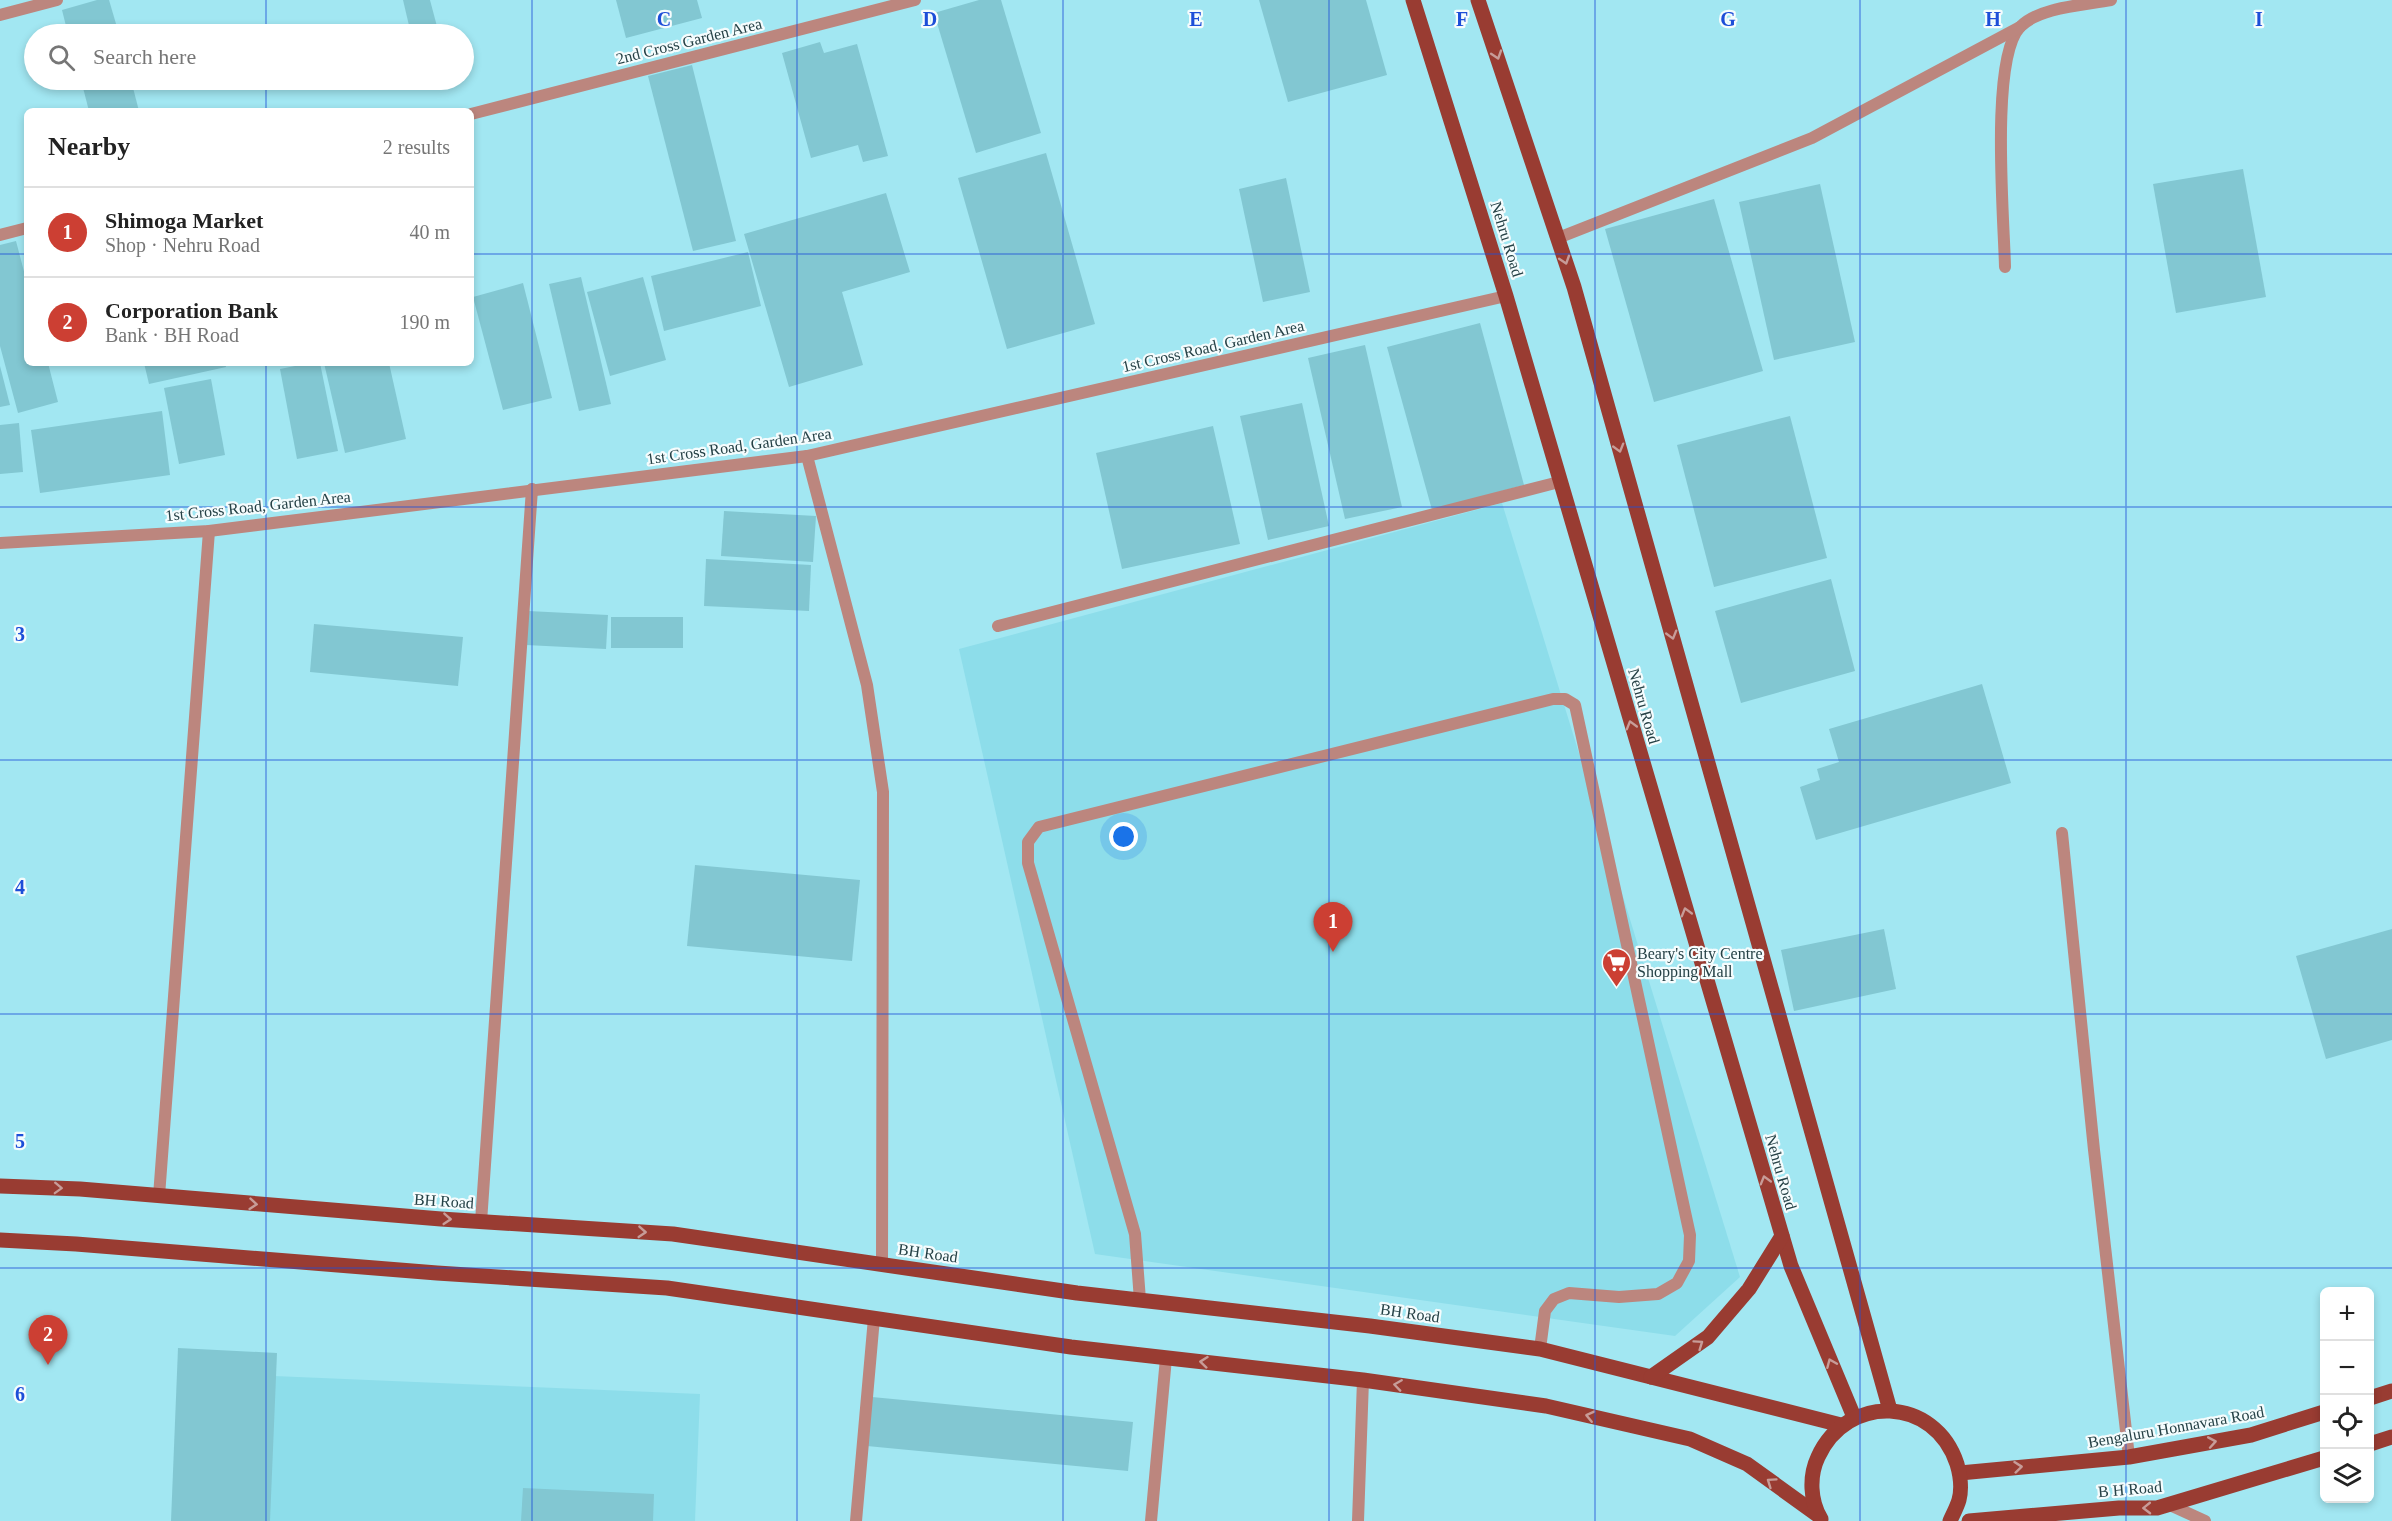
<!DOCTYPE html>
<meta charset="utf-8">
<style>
:root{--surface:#fff;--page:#f6f6f6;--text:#222;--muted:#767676;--line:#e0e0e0;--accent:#cc3f33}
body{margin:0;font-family:Georgia,serif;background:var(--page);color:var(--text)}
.controls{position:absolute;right:18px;bottom:18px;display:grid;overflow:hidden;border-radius:9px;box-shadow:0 3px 9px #0003}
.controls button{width:54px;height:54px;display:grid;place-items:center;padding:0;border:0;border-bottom:2px solid var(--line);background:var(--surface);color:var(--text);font:30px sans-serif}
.you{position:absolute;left:1124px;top:837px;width:21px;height:21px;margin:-15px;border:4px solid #fff;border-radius:50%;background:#1a73e8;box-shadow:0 0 0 9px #1a73e833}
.badge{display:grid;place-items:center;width:39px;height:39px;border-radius:50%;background:var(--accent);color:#fff;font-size:20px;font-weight:700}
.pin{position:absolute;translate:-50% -50px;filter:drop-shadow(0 2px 3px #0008)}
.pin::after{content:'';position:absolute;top:32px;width:21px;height:18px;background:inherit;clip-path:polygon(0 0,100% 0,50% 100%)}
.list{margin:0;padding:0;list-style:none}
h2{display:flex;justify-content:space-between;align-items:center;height:78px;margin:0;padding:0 24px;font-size:26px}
h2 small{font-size:20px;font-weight:400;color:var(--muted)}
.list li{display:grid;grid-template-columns:39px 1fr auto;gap:18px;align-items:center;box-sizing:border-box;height:90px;padding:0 24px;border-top:2px solid var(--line)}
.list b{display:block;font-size:22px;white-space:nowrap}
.list p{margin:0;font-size:20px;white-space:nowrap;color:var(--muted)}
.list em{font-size:20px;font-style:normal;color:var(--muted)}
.icon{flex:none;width:33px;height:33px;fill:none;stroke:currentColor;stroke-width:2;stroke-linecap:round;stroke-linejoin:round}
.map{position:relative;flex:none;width:2392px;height:1521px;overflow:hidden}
.search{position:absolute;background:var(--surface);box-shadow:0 3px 9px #0003;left:24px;top:24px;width:450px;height:66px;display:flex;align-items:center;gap:15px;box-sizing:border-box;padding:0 21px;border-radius:33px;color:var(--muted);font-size:22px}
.panel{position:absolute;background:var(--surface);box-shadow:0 3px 9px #0003;left:24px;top:108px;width:450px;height:258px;border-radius:9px}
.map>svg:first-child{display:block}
</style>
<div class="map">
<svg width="2392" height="1521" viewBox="0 0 2392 1521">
<rect width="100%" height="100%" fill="#a2e7f2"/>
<g fill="#8dddea">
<path d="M1502 503 1740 1277 1675 1336 1095 1254 959 649Z"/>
<path d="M274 1376 700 1394 695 1521H267Z"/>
</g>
<g fill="#82c7d2">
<path d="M97 0H109L119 34H68L62 10Z"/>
<path d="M403 0H430L439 34H411Z"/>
<path d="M616 0H697L702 18 626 38Z"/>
<path d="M979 0H1001L1041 133 976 153 934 13Z"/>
<path d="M1259 0H1366L1387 75 1288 102Z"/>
<path d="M820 42 824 53 857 44 888 156 863 162 858 145 811 158 782 53Z"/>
<path d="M692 65 736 241 693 251 648 76Z"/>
<path d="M81 80H131L139 111H89Z"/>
<path d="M1046 153 1095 324 1007 349 958 178Z"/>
<path d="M2243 169 2266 297 2176 313 2153 184Z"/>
<path d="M1286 178 1310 292 1263 302 1239 189Z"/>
<path d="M1820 184 1855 342 1774 360 1739 202Z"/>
<path d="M886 193 910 272 842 292 863 365 789 387 744 234Z"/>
<path d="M1714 199 1763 371 1654 402 1605 229Z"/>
<path d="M16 241 27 283V363H48L58 402 18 413 0 346V245Z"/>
<path d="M748 252 761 306 664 331 651 276Z"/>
<path d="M581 277 611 404 579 411 549 284Z"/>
<path d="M643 277 666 360 610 376 587 292Z"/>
<path d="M523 283 552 398 503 410 473 297Z"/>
<path d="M1480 323 1524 485 1432 510 1387 347Z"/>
<path d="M1365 345 1402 507 1345 519 1308 358Z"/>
<path d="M144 363H225L226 367 149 384Z"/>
<path d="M310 363H320L338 451 297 459 280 369Z"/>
<path d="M324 363H389L406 439 345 453Z"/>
<path d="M0 366 10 405 0 407Z"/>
<path d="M211 379 225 455 179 464 164 388Z"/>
<path d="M1302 403 1329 526 1268 540 1240 416Z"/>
<path d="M162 411 170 475 40 493 31 430Z"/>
<path d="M1790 416 1827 558 1714 587 1677 445Z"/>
<path d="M19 423 23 472 0 474V425Z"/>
<path d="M1213 426 1240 544 1122 569 1096 453Z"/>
<path d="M724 511 816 516 813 562 721 556Z"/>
<path d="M706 559 811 565 809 611 704 606Z"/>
<path d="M1831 579 1855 671 1741 703 1715 611Z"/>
<path d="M528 611 608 615 606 649 526 645Z"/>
<rect x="611" y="617" width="72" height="31"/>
<path d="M314 624 463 637 458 686 310 672Z"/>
<path d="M1982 684 2011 783 1816 840 1800 787 1820 780 1817 769 1839 762 1829 729Z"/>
<path d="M695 865 860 880 852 961 687 946Z"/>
<path d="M1884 929 1896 989 1794 1011 1781 950Z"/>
<path d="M2392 929V1040L2326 1059 2296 956Z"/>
<path d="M178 1348 277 1353 270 1521H171Z"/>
<path d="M872 1397 1133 1422 1128 1471 867 1446Z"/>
<path d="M523 1488 654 1494 653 1521H521Z"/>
</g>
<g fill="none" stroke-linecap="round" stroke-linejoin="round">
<g stroke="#bc867e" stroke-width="12">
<path d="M2005 267C2004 219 1990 59 2020 27 2039 7 2085 5 2111 0"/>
<path d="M998 626 1559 482"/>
<path d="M2062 833 2094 1150 2129 1457"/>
<path d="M1140 1300 1135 1234 1028 863V842L1039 827 1553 699H1565L1575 705 1690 1235 1689 1261 1677 1283 1658 1294 1619 1297 1569 1293 1554 1299 1545 1311 1540 1349"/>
</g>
<g stroke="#bc867e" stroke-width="12">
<path d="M0 15 57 0"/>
<path d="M471 114 915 0"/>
<path d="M0 235 27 228"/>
<path d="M1558 238 1812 138 2020 27"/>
<path d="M807 456 867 685 883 792 882 1264"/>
<path d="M0 543 209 531 807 456 1506 296"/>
<path d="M159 1196 209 531"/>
<path d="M481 1222 532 489"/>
<path d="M856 1521 874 1318"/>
<path d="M1151 1521 1166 1358"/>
<path d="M1358 1521 1363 1380"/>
</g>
<path stroke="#bc867e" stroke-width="12" d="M2170 1505 2205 1521"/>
<g stroke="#993c32" stroke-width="15">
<path d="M1413 0 1506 296 1791 1266 1854 1417"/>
<path d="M1478 0 1574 287 1890 1410"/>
<path d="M0 1186 80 1189 441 1219 673 1234 1077 1293 1370 1326 1540 1349 1841 1425"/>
<path d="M0 1240 76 1244 437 1273 667 1288 1071 1347 1363 1380 1546 1406 1690 1439 1747 1464 1819 1516"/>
<path d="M1651 1377 1708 1337 1749 1289 1782 1236"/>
<path d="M2370 1398 2392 1391"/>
<path d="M2370 1444 2392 1437"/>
<path d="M1960 1473 2129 1457 2251 1435 2324 1412"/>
<path d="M1821 1519C1810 1501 1809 1476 1818 1457 1847 1393 1935 1396 1957 1464 1960 1474 1962 1489 1959 1500 1957 1507 1953 1514 1950 1521"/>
<path d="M1969 1521 2119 1508H2157L2324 1458"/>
</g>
</g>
<defs><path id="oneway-chevron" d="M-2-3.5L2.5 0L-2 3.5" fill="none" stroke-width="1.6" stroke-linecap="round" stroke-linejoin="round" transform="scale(1.5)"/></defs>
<g stroke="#c79c98">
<use href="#oneway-chevron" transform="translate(1497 55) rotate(72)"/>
<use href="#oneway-chevron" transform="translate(1565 260) rotate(72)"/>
<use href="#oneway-chevron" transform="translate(1619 448) rotate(74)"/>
<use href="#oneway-chevron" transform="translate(1672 635) rotate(74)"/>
<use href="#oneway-chevron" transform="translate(1631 725) rotate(-106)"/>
<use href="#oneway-chevron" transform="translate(1686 912) rotate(-106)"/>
<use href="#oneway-chevron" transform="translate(1765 1180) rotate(-106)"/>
<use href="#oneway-chevron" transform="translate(58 1188) rotate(2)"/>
<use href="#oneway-chevron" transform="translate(253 1204) rotate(5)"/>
<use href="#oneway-chevron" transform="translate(447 1219) rotate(4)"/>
<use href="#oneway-chevron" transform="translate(642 1232) rotate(4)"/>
<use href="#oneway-chevron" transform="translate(1699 1344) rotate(-35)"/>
<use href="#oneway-chevron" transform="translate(1204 1362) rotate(-174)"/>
<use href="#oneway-chevron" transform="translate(1831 1363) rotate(-113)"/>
<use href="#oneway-chevron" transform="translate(1398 1385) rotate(-172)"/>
<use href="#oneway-chevron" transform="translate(1590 1416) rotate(-167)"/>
<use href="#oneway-chevron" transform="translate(2212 1442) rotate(-10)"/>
<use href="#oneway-chevron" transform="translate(2018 1467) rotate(-6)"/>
<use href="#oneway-chevron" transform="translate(1771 1482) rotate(-145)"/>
<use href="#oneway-chevron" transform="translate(2147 1508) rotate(179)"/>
</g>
<path fill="none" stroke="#1d4ed8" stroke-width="1.5" stroke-opacity="0.55" d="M266 0V34M532 0V1521M797 0V1521M1063 0V1521M1329 0V1521M1595 0V1521M1860 0V1521M2126 0V1521M266 80V111M0 254H27M471 254H2392M266 363V1521M0 507H2392M0 760H2392M0 1014H2392M0 1268H2392"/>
<defs>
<symbol id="supermarket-pin" viewBox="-11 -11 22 30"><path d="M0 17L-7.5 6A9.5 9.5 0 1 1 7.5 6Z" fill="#cc3f33" stroke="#f5fcfd"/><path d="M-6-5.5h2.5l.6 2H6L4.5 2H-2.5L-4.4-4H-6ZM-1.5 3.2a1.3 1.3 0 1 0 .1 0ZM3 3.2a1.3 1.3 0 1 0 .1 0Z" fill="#fff"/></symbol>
</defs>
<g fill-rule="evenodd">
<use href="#supermarket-pin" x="1600" y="946" width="33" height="45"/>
</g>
<g text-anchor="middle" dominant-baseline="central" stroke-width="4.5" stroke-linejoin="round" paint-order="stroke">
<g font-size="16" fill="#254146" stroke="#f5fcfd">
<text transform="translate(689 41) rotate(-14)">2nd Cross Garden Area</text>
<text transform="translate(1507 239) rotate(73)">Nehru Road</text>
<text transform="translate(1213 346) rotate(-13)">1st Cross Road, Garden Area</text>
<text transform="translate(739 446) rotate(-8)">1st Cross Road, Garden Area</text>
<text transform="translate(258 506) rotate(-6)">1st Cross Road, Garden Area</text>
<text transform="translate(1644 706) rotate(74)">Nehru Road</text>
<text transform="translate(1781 1172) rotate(74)">Nehru Road</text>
<text transform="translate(444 1201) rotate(4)">BH Road</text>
<text transform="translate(928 1253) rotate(8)">BH Road</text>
<text transform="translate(1410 1313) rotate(8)">BH Road</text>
<text transform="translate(2176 1427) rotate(-10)">Bengaluru Honnavara Road</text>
<text transform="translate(2130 1489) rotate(-5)">B H Road</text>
</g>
<g font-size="16" fill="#254146" stroke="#f5fcfd" text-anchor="start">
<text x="1637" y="953">Beary's City Centre<tspan x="1637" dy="18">Shopping Mall</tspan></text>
</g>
</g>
<g font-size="20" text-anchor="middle" font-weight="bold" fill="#1d4ed8" stroke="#f5fcfd" stroke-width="4.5" stroke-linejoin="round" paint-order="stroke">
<text x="664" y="26">C</text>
<text x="930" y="26">D</text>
<text x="1196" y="26">E</text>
<text x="1462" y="26">F</text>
<text x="1728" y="26">G</text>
<text x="1993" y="26">H</text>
<text x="2259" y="26">I</text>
<text x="20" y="641">3</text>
<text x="20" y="894">4</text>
<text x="20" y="1148">5</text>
<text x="20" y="1401">6</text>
</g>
</svg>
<div class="controls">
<button>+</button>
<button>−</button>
<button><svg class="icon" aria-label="locate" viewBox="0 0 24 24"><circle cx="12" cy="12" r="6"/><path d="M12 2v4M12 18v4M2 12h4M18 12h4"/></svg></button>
<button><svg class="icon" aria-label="layers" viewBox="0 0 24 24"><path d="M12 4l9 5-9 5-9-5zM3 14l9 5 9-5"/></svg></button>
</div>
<div class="you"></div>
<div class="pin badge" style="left:1333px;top:952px">1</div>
<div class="pin badge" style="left:48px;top:1365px">2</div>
<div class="search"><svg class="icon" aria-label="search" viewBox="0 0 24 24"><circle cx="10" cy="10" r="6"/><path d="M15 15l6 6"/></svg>Search here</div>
<section class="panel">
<h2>Nearby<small>2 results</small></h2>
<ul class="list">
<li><span class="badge">1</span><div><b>Shimoga Market</b><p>Shop · Nehru Road</p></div><em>40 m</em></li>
<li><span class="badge">2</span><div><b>Corporation Bank</b><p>Bank · BH Road</p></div><em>190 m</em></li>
</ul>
</section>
</div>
